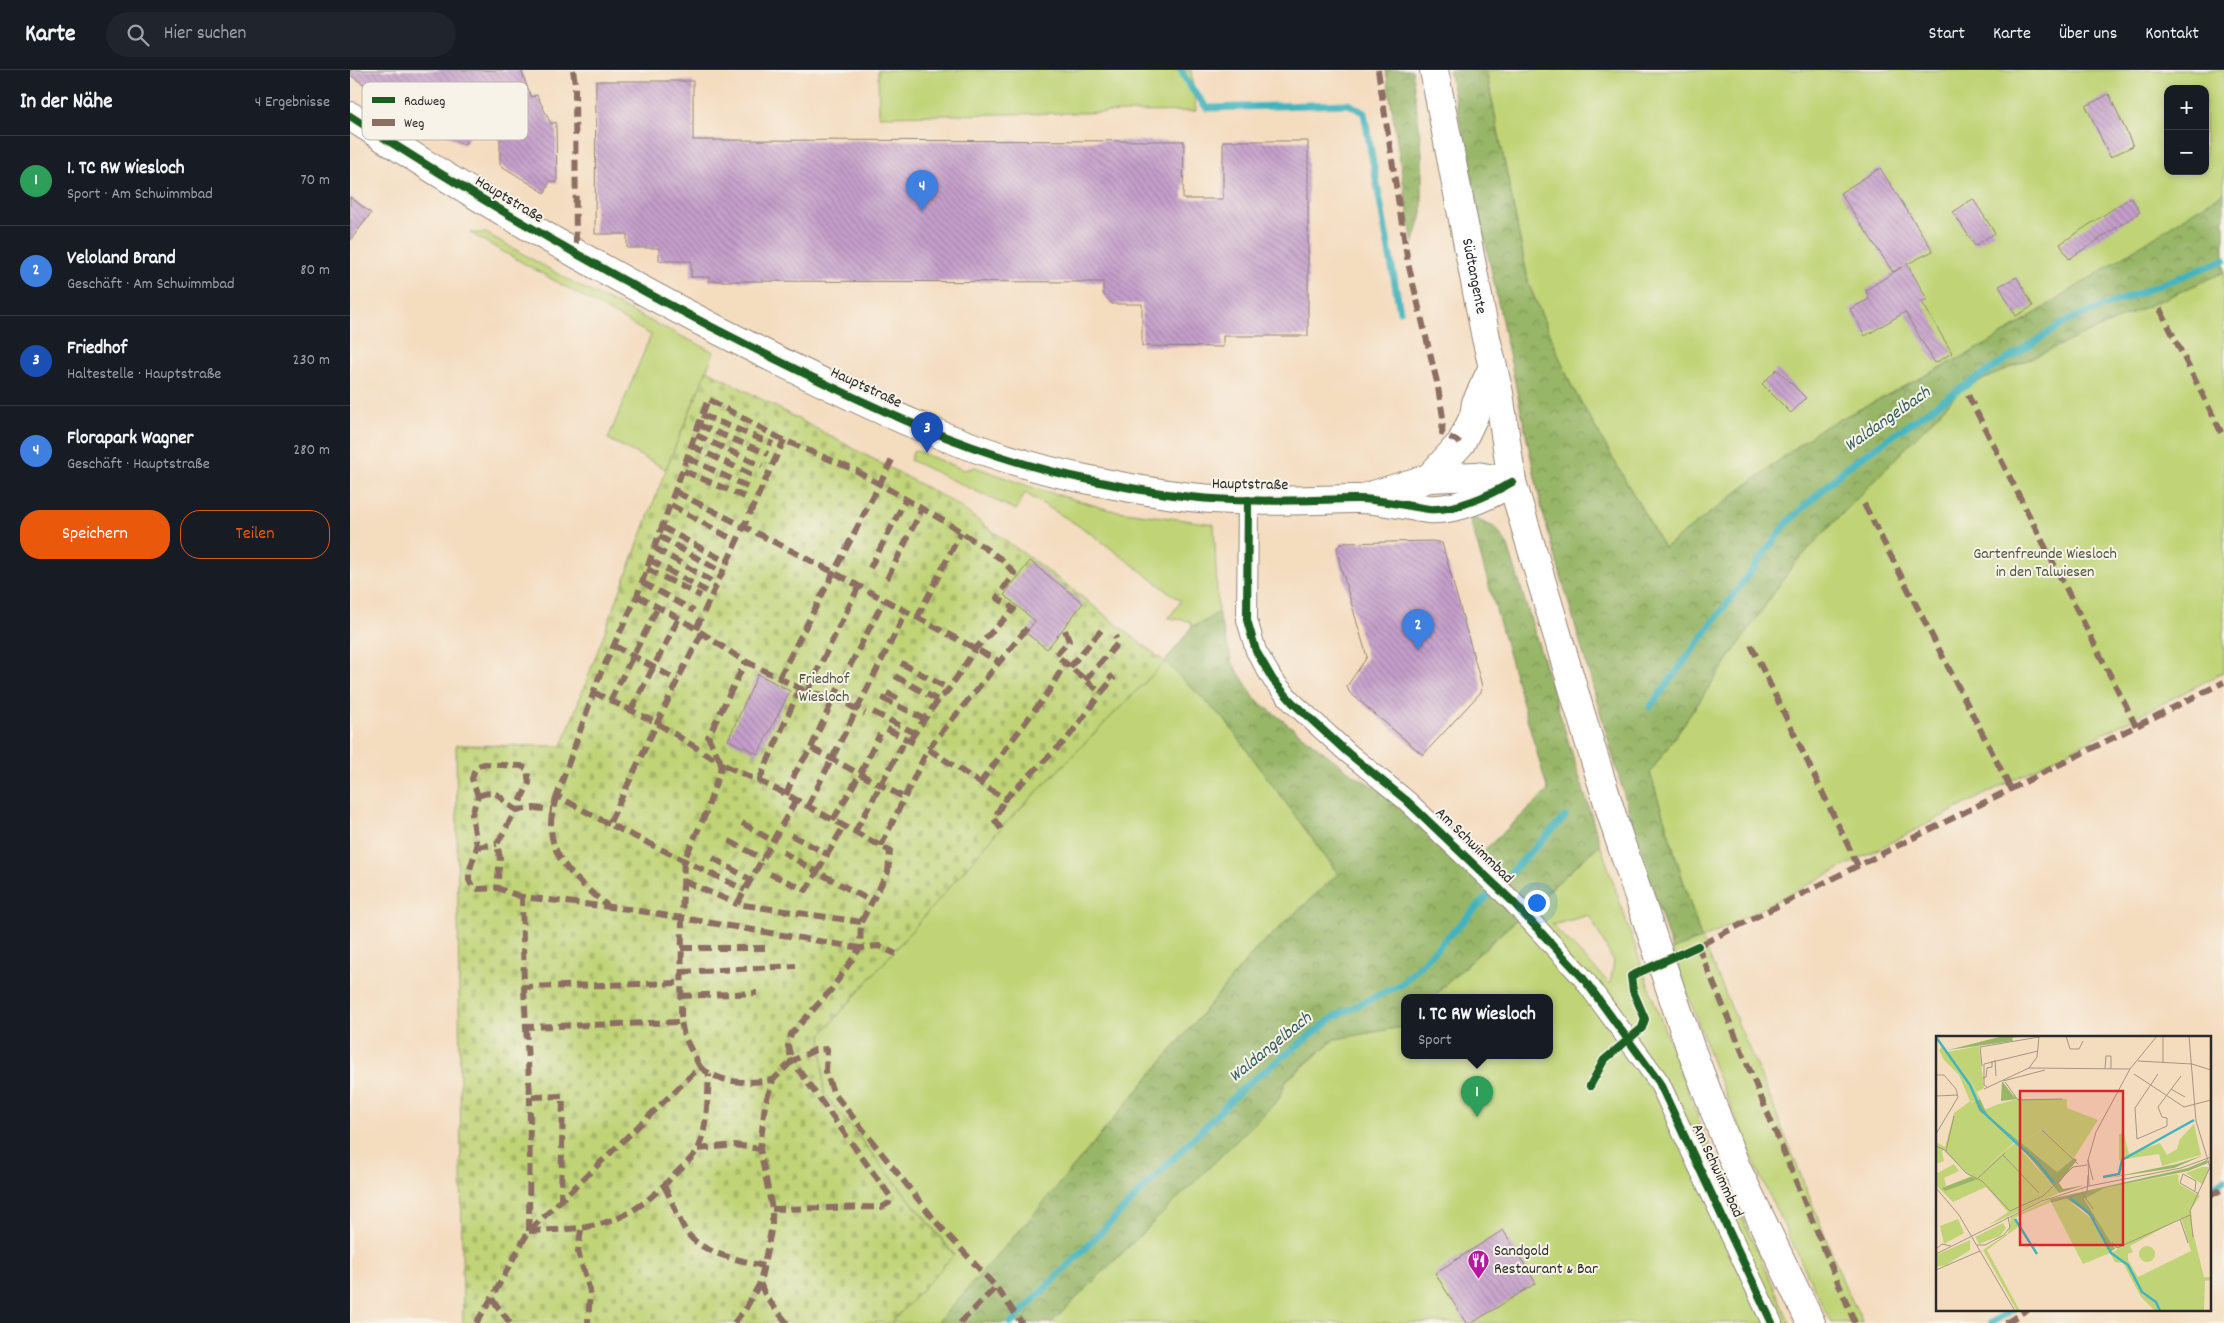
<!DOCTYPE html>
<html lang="de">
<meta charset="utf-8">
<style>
:root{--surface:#171b24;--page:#20242c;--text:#f1f3f6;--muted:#9ea1a6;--line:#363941;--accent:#ea580c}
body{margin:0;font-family:Dekko,sans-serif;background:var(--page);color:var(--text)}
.controls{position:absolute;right:15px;top:15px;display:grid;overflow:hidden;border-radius:10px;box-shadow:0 2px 8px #0003}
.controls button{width:45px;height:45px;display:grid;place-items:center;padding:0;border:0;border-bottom:1px solid var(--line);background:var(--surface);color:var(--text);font:25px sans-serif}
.you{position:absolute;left:1186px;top:832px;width:18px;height:18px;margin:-12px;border:4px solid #fff;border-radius:50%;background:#1a73e8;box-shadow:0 0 0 8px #1a73e833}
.badge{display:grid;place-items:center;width:32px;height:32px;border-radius:50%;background:var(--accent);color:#fff;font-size:16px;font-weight:700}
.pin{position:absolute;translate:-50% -41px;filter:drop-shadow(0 1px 2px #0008)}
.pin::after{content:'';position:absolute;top:26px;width:18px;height:15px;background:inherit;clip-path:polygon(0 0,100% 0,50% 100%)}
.popup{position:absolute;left:1051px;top:924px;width:152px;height:65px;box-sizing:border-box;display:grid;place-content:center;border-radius:10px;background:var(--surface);filter:drop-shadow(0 1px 4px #0005);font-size:16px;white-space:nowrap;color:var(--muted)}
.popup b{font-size:19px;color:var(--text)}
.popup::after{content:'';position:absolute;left:50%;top:100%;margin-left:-10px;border:10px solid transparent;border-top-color:var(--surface)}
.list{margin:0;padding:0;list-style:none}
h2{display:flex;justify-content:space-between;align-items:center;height:65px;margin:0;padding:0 20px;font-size:21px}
h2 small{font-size:16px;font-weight:400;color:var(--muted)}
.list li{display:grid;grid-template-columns:32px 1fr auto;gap:15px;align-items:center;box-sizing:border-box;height:90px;padding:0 20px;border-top:1px solid var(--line)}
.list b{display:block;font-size:19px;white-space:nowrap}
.list p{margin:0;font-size:16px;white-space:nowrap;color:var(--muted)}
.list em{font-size:16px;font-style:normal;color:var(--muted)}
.actions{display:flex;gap:10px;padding:15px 20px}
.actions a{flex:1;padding:11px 0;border:1px solid var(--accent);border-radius:20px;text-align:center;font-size:18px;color:var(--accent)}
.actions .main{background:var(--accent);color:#fff}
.icon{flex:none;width:28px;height:28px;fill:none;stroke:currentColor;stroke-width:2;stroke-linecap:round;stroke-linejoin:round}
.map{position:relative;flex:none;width:1874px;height:1253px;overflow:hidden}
header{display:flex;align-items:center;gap:30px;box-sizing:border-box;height:70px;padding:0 25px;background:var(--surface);border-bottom:1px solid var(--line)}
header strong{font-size:24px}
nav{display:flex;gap:28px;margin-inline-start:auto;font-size:18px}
.search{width:350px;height:45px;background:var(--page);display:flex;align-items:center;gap:12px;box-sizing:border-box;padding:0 18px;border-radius:28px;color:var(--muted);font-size:19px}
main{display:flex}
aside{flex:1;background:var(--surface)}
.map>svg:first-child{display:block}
</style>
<header>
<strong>Karte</strong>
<div class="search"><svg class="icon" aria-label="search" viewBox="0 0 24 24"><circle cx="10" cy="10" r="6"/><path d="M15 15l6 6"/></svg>Hier suchen</div>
<nav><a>Start</a><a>Karte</a><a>Über uns</a><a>Kontakt</a></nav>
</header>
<main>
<aside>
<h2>In der Nähe<small>4 Ergebnisse</small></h2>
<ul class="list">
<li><span class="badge" style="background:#2e9e5b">1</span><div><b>1. TC RW Wiesloch</b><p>Sport · Am Schwimmbad</p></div><em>70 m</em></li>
<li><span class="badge" style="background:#3f7fe0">2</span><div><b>Veloland Brand</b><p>Geschäft · Am Schwimmbad</p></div><em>80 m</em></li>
<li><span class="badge" style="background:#1a4fb4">3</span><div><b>Friedhof</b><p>Haltestelle · Hauptstraße</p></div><em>230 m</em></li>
<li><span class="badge" style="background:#3f7fe0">4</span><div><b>Florapark Wagner</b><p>Geschäft · Hauptstraße</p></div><em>280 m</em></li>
</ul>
<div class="actions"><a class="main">Speichern</a><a>Teilen</a></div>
</aside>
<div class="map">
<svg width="1874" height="1253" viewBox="0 0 1874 1253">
<defs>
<pattern id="forest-crowns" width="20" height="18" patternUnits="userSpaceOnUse" patternTransform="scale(1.25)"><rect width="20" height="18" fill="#98b668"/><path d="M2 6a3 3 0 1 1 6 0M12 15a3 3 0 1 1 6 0" fill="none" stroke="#7c9456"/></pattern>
<pattern id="cemetery-stones" width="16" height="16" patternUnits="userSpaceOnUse" patternTransform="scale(1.25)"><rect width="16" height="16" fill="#c0d477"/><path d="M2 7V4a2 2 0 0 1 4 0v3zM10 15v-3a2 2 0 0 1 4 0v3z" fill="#a5b667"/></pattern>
<pattern id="building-back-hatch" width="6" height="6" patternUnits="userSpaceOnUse" patternTransform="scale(1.25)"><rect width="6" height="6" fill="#c59fcb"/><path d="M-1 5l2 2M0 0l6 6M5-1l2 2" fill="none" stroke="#a082a5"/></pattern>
</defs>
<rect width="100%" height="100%" fill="#f7f3e8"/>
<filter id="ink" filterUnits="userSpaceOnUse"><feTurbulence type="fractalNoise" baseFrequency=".02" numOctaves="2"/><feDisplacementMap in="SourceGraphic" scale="10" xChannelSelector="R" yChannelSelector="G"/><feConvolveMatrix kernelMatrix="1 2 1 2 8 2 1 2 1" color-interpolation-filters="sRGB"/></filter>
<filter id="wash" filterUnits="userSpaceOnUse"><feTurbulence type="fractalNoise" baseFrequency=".0096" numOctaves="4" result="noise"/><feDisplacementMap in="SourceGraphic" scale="20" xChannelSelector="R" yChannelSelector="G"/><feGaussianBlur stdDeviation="1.12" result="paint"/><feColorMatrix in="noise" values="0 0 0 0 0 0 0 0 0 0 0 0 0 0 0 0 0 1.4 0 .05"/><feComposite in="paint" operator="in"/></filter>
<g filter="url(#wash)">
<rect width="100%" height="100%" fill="#f4dcbf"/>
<g fill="#c0d477" stroke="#768051" fill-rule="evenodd">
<path d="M528 0H841L846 41 529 46Z"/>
<path d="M1136 0H1874V122L1639 273 1469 360 1314 478 1221 315 1179 215ZM1818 19H1855V101H1818Z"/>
<path d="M120 163H136L231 217 364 282 316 399 258 369 301 265Z"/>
<path d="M1874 202V602L1352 869 1422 1033 1495 1216 1513 1253H1481L1410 1106 1364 997 1322 880 1351 868 1300 703 1443 495 1612 319Z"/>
<path d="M564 380 614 400 625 397 678 416 760 440 864 454 868 542 856 551 842 556 840 551 819 548 831 531 739 462 675 423 666 440 560 390Z"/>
<path d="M815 592 875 650 988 804 907 878 685 1143 587 1253H541L604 1184 474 1024 471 965 650 759Z"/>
<path d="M1250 774 1302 926 1354 1064 1440 1253H701L928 1029 937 1010 985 969 1052 957 1054 955V986H1200V928H1082C1136 875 1194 826 1250 774ZM1239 845 1264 892 1260 914 1202 855Z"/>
</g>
<g fill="url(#forest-crowns)" stroke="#62704a">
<path d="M1036 0H1062L1072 83V144L1063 175Z"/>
<path d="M1099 0H1136L1179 215 1221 315 1314 478 1469 360 1639 273 1874 122V202L1612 319 1443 495 1300 703 1351 869 1322 880 1279 742 1192 440Z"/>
<path d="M1119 446 1146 458 1158 476 1250 774C1194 826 1136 875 1082 928H1054V955L1052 957 985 969 937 1009 929 1029 701 1253H587L685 1143 907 878 988 804 875 650 815 592 842 556 856 551 868 542 882 592 905 629 1001 703 1131 783 1198 721Z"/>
</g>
<path fill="url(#cemetery-stones)" stroke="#768051" d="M357 300 603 432 718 516 815 592 650 759 471 965 474 1024 604 1185 541 1253H113L106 675 212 676 316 399Z"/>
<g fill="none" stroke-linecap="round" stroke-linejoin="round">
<g stroke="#43b3bd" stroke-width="7">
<path d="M831 0 839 15 857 38 999 34 1014 43 1050 241"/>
<path d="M1300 637 1437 453 1496 398 1607 321 1719 250 1874 190"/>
<path d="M1860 1118 1874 1110"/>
<path d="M661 1253 894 1017 984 947 1052 914 1215 747"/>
<path d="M1641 1253 1663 1239"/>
</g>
</g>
<g id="blocks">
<g fill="url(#building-back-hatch)">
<path d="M0 0H171L181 27 187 25 201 54 206 52 207 113 200 111 195 123 150 95V17L114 75 26 18 24 21 0 5Z"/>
<path d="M246 11H343V70L834 71 833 129H873V71H958V266H873V277L792 276V234H762L753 224V212L359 211V207H341V191H309V178H277V164H245Z"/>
<path d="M1759 24 1783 76 1760 87 1736 36Z"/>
<path d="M1530 98 1583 181 1557 194 1577 229 1572 232 1602 283 1585 293 1555 242 1515 266 1500 239 1519 229 1516 220 1552 197 1543 202 1490 123Z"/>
<path d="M0 127 21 143 0 171Z"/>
<path d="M1781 127 1790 142 1719 189 1710 174Z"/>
<path d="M1623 129 1645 163 1625 176 1603 142Z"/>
<path d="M1667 207 1683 236 1666 246 1649 216Z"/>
<path d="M1427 299 1456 328 1441 343 1412 314Z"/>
<path d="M1082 471 1092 473 1132 616 1131 622 1073 685 999 622 997 616 1017 587 989 491 987 478 992 473Z"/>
<path d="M680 491 733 533 697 579 676 563 685 551 654 525Z"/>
<path d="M408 604 440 621 408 684 378 670Z"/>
<path d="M1153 1160 1186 1213 1122 1253H1116L1085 1203Z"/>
</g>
</g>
</g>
<g filter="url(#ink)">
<use href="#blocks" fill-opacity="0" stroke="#908475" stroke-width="1"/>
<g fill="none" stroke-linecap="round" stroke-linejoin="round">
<defs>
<path id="street" d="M898 430 897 550 906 581 923 610 942 632 998 683 1056 730 1162 831 1233 908 1309 1012 1422 1253"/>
<g id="secondary">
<path id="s1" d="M1084 0 1136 268 1149 323 1162 412 1232 648 1267 762 1340 977 1386 1097 1461 1253"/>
<path d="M0 46C133 133 269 211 411 282 517 335 623 387 740 410 773 417 806 423 840 427 894 433 950 430 1004 429 1029 428 1054 436 1079 439 1106 441 1140 425 1162 412"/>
<path d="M1079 408 1111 373 1124 346 1126 333 1143 297"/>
<path d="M1020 426 1079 408 1127 406 1162 412"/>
</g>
</defs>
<use href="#street" stroke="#908475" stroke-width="22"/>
<use href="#secondary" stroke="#908475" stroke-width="30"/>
<use href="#street" stroke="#fff" stroke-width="20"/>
<use href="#secondary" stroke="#fff" stroke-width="28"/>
<g stroke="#8d6e63" stroke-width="6" stroke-dasharray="12 6" stroke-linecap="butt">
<path d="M223 0 225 13 226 185"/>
<path d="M1028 0 1058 193 1087 312 1093 347 1092 363 1111 373"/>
<path d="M1810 239 1874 368"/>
<path d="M1618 325 1786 656"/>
<path d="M352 345 423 374"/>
<path d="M349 355 418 384"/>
<path d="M346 365 412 396"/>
<path d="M342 376 406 407"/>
<path d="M338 388 400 418"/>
<path d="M334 401 395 427"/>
<path d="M326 422 483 502 648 591"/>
<path d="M1514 434 1661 719"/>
<path d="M321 435 380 468"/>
<path d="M312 457 371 489"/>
<path d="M309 466 366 499"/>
<path d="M305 478 361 511"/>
<path d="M300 490 356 521"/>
<path d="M520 498 556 429"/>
<path d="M297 499 351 526"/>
<path d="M537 509 572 439"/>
<path d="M292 512 344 541"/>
<path d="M509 516 457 622 484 627 534 530"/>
<path d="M287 526 334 551 391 589 457 622"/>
<path d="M567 548 611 462"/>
<path d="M346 559 434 370"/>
<path d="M715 560 719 571 706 585 751 623 763 609 759 605"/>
<path d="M352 563 331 603 259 754 395 820"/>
<path d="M263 575 327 610"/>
<path d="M1401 575 1508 796"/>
<path d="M551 593 599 619"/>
<path d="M720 597 754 557"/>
<path d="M545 606 589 631"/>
<path d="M429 608 542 390"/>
<path d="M735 610 768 573 765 566"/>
<path d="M243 622 307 653 372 694 356 743 334 790 332 848 278 839 172 827 174 917 330 913"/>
<path d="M537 623 551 630"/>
<path d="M532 628 575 649"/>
<path d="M260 631 308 537"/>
<path d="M281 640 329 548"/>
<path d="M523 642 565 663"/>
<path d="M537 659 568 675"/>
<path d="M461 678 484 627 515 644"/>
<path d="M578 679 655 729 717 669 751 623"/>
<path d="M409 711 450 618"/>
<path d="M630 713 699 621 715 593"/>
<path d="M436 725 445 703 461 678 555 728"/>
<path d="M128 726C152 717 148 730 166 740L179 713 177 699 171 696 134 694 128 696 124 702 122 709 128 726 122 744 127 777 119 802V810L122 816 128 819 147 818"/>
<path d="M207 726C187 779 220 805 258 836"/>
<path d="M446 730 387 834 511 852"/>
<path d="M458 736 556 542"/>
<path d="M483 750 510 704 530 664"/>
<path d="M392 753 423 771"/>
<path d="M259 754 207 726 249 607 287 526 358 329 431 369 507 401 599 454 651 489 664 503 647 528 664 539 626 578 599 619 583 637 560 670"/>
<path d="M651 759 644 749 655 729"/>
<path d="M505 762 553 674"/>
<path d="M441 765 477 784"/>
<path d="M379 771 413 789"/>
<path d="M531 776 578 679 678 557"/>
<path d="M127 777 147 774"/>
<path d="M363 788 401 810"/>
<path d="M467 802 494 756"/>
<path d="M420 804 456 820 467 802 433 782"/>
<path d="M473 805 523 832"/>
<path d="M334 811 387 834"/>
<path d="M172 827 147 818 150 788 147 774 166 740 184 738 202 740"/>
<path d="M331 878H420"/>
<path d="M331 902 446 896"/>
<path d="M174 917 176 957 331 952"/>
<path d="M330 926 407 923"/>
<path d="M176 957 180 1027 213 1026 211 1130"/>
<path d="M350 997 334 966 331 952 332 848 510 878 511 852 538 802 540 781 430 721 372 694 358 667 396 591"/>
<path d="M348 1079 384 1075 410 1079"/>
<path d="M314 1116C322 1130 327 1145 334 1158 348 1184 388 1189 413 1196"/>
<path d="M1860 1126 1874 1118"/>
<path d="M422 1139 532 1137 539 1133 540 1126 442 991 465 980 477 979 476 1002 483 1022 587 1153 646 1217 672 1253"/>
<path d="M231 1160 228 1182 240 1221 238 1253"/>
<path d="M179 1161C244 1159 275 1157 322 1107 330 1099 342 1089 348 1079 357 1062 358 1024 359 1004"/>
<path d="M179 1161 180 1027"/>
<path d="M142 1229 160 1253"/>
<path d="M126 1253C146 1224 160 1192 179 1161L350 997C373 1015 396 1013 423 1010"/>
<path d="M384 1253 396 1238 410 1213"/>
<path d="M437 1253 416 1227 410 1213 422 1156V1139L410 1079 415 1034 423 1010 442 991 438 976 441 964 481 920 510 878 529 876 546 884"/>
<path d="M610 1253 646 1217"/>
<path d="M1505 1253 1348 876 1874 612"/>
<path d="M1656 1253 1678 1239"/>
</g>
<defs>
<g id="cycleway">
<path d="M0 46C133 133 269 211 411 282 517 335 623 387 740 410 773 417 806 423 840 427 894 433 950 430 1004 429 1029 428 1054 436 1079 439 1106 441 1140 425 1162 412"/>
<path d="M898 430 897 550 906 581 923 610 942 632 998 683 1056 730 1162 831 1233 908 1309 1012 1422 1253"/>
<path d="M1240 1016 1254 990 1292 958 1295 949 1283 921 1281 906 1348 876"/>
</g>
</defs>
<use href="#cycleway" stroke="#f7f3e8" stroke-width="11"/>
<use href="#cycleway" stroke="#1b5e20" stroke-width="8"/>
</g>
</g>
<defs>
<symbol id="restaurant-pin" viewBox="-11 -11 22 30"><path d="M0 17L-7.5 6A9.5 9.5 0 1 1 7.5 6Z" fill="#b5179e" stroke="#f7f3e8"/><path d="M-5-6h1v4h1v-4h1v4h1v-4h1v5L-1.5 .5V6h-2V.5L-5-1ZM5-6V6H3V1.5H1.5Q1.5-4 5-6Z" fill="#fff"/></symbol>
</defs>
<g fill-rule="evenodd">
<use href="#restaurant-pin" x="1116" y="1178" width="25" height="34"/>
</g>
<g text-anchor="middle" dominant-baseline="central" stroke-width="4" stroke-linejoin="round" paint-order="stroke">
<g font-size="16" fill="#2b2b2b" stroke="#f7f3e8">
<text transform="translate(159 130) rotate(31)">Hauptstraße</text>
<text stroke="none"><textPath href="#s1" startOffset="210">Südtangente</textPath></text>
<text transform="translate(516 318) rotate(25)">Hauptstraße</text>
<text transform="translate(900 415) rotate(1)">Hauptstraße</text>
<text transform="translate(1124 776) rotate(44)">Am Schwimmbad</text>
<text transform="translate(1367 1101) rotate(65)">Am Schwimmbad</text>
</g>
<g font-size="16" fill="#50553e" stroke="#f7f3e8">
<text x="1695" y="484">Gartenfreunde Wiesloch<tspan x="1695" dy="18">in den Talwiesen</tspan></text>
<text x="474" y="609">Friedhof<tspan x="474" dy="18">Wiesloch</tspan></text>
</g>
<g font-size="16" fill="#2b2b2b" stroke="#f7f3e8" text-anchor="start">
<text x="1144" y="1181">Sandgold<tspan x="1144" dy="18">Restaurant &amp; Bar</tspan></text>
</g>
<g font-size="18" font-style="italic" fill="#335b5e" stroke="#f7f3e8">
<text transform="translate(1538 350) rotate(-35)">Waldangelbach</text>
<text transform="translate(921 978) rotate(-39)">Waldangelbach</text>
</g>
</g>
<g transform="translate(1586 966)">
<rect width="275" height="275" fill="#f4dcbf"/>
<path d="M43 10 48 52 41 56 34 43 11 16ZM37 63 12 112 6 115 8 125 0 128V106L9 111 18 77ZM60 69 57 79 89 104 107 93 138 122 121 136 52 80 48 74ZM258 88 265 119 226 130 223 118 183 124V98H188L193 118 224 107 231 119 241 113 244 103ZM79 107 123 157 53 189 72 176 50 151 17 166 0 149V134L2 137 18 128 23 135 8 142 10 149 8 151 41 138ZM266 131H273L267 149 250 137ZM242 138 243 148 264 160 255 173 256 192 268 241H275V244L269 245 268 275H219L205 261 187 227 179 226 174 217 147 228 115 166 78 182 82 191 51 214 84 275H81L47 214 72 197 75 181 114 163 129 162 161 187 174 216 180 215 183 210 179 213 148 163 169 152ZM245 182 255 215 202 241 192 224V218L197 216 194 210ZM22 183 28 197 8 208 4 190ZM67 187 70 192 64 200 43 208 39 201ZM34 204V214L10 229 0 231V219ZM203 218a8 8 0 1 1 16 0a8 8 0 1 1-16 0Z" fill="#c0d477" fill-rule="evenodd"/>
<path d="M67 0H85L76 2 77 5 12 14ZM66 45 76 58 81 63 65 65ZM44 63 52 80 121 136 138 122 141 124 123 147 127 153 149 149 123 157 80 105 43 75 38 65ZM268 119 238 132 172 142 241 128ZM271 124 272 127 252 135 169 152 148 163 179 213 174 216 161 187 146 173 129 162 115 166 114 163 252 132ZM35 141 42 143 9 155 6 152Z" fill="#98b668"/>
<path d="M81 63H131V72L162 84 138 122 107 93 89 104 56 79 60 69Z" fill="#c0d477"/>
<path d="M7 10 34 43 44 63 39 65 43 75 80 105 42 138V143L35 141 8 115 12 112 20 78 38 65H34L23 39 8 24 3 14Z" fill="#c0d477"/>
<path fill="none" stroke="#43b3bd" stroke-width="2.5" d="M0 1 34 49 45 74 103 128 118 147M167 141 183 138 186 124 258 84M134 162 154 178 175 217 192 229 206 256 220 266 224 275M79 183 101 218"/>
<path fill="none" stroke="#a49584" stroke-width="1" d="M130 0 134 13H143L147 5M253 0 260 85 274 131 254 175 257 201M59 24 60 40M202 25 256 28 275 34M227 27V0M46 30 44 11 103 1M93 32 101 21 103 1M169 33 170 20H175V33M198 38 248 71 275 64M222 38 199 72 201 103 231 90V82L226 81 222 71 245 40M0 39H8L20 53 22 61 0 98M47 42 50 41 51 32 56 31V25M67 45 109 34M69 46 82 64 126 63M51 51 48 49V28L102 15M48 53 93 32 194 33M235 53 249 61M0 60 22 59M106 94 142 128M0 110 9 114 30 137 46 145 74 175 107 160 137 131 151 129M10 115 18 80M67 119 103 157M152 124 157 144M42 142 69 117M153 150 152 124 160 96 194 33 221 0M0 152 23 179 79 275M259 155 260 145 247 138 244 147 263 158M146 157 157 173M115 166 151 156 152 139M244 183 252 207M176 206 181 212 254 179M41 209H49L68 199 74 191 72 181M0 213 6 208 15 210M0 218 106 165 153 150 245 132 275 121M0 234 44 215"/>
<path fill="#d62828" fill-opacity="0.15" stroke="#d62828" stroke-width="2.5" d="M84 55H187V209H84Z"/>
<rect width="275" height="275" fill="none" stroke="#2b2b2b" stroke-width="2.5"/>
</g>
<rect x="12" y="12" width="166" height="58" rx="8" fill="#f7f3e8" stroke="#bab7af" stroke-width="1"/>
<rect x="22" y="27" width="23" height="6" fill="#1b5e20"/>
<rect x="22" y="49" width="23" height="7" fill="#8d6e63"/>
<g font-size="14" fill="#2b2b2b">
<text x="54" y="35">Radweg</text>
<text x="54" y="57">Weg</text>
</g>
</svg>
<div class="controls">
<button>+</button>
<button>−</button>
</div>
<div class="you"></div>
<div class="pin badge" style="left:1127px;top:1047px;background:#2e9e5b">1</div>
<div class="popup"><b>1. TC RW Wiesloch</b>Sport</div>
<div class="pin badge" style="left:1068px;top:580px;background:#3f7fe0">2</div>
<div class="pin badge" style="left:577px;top:383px;background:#1a4fb4">3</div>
<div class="pin badge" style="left:572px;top:141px;background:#3f7fe0">4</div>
</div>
</main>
